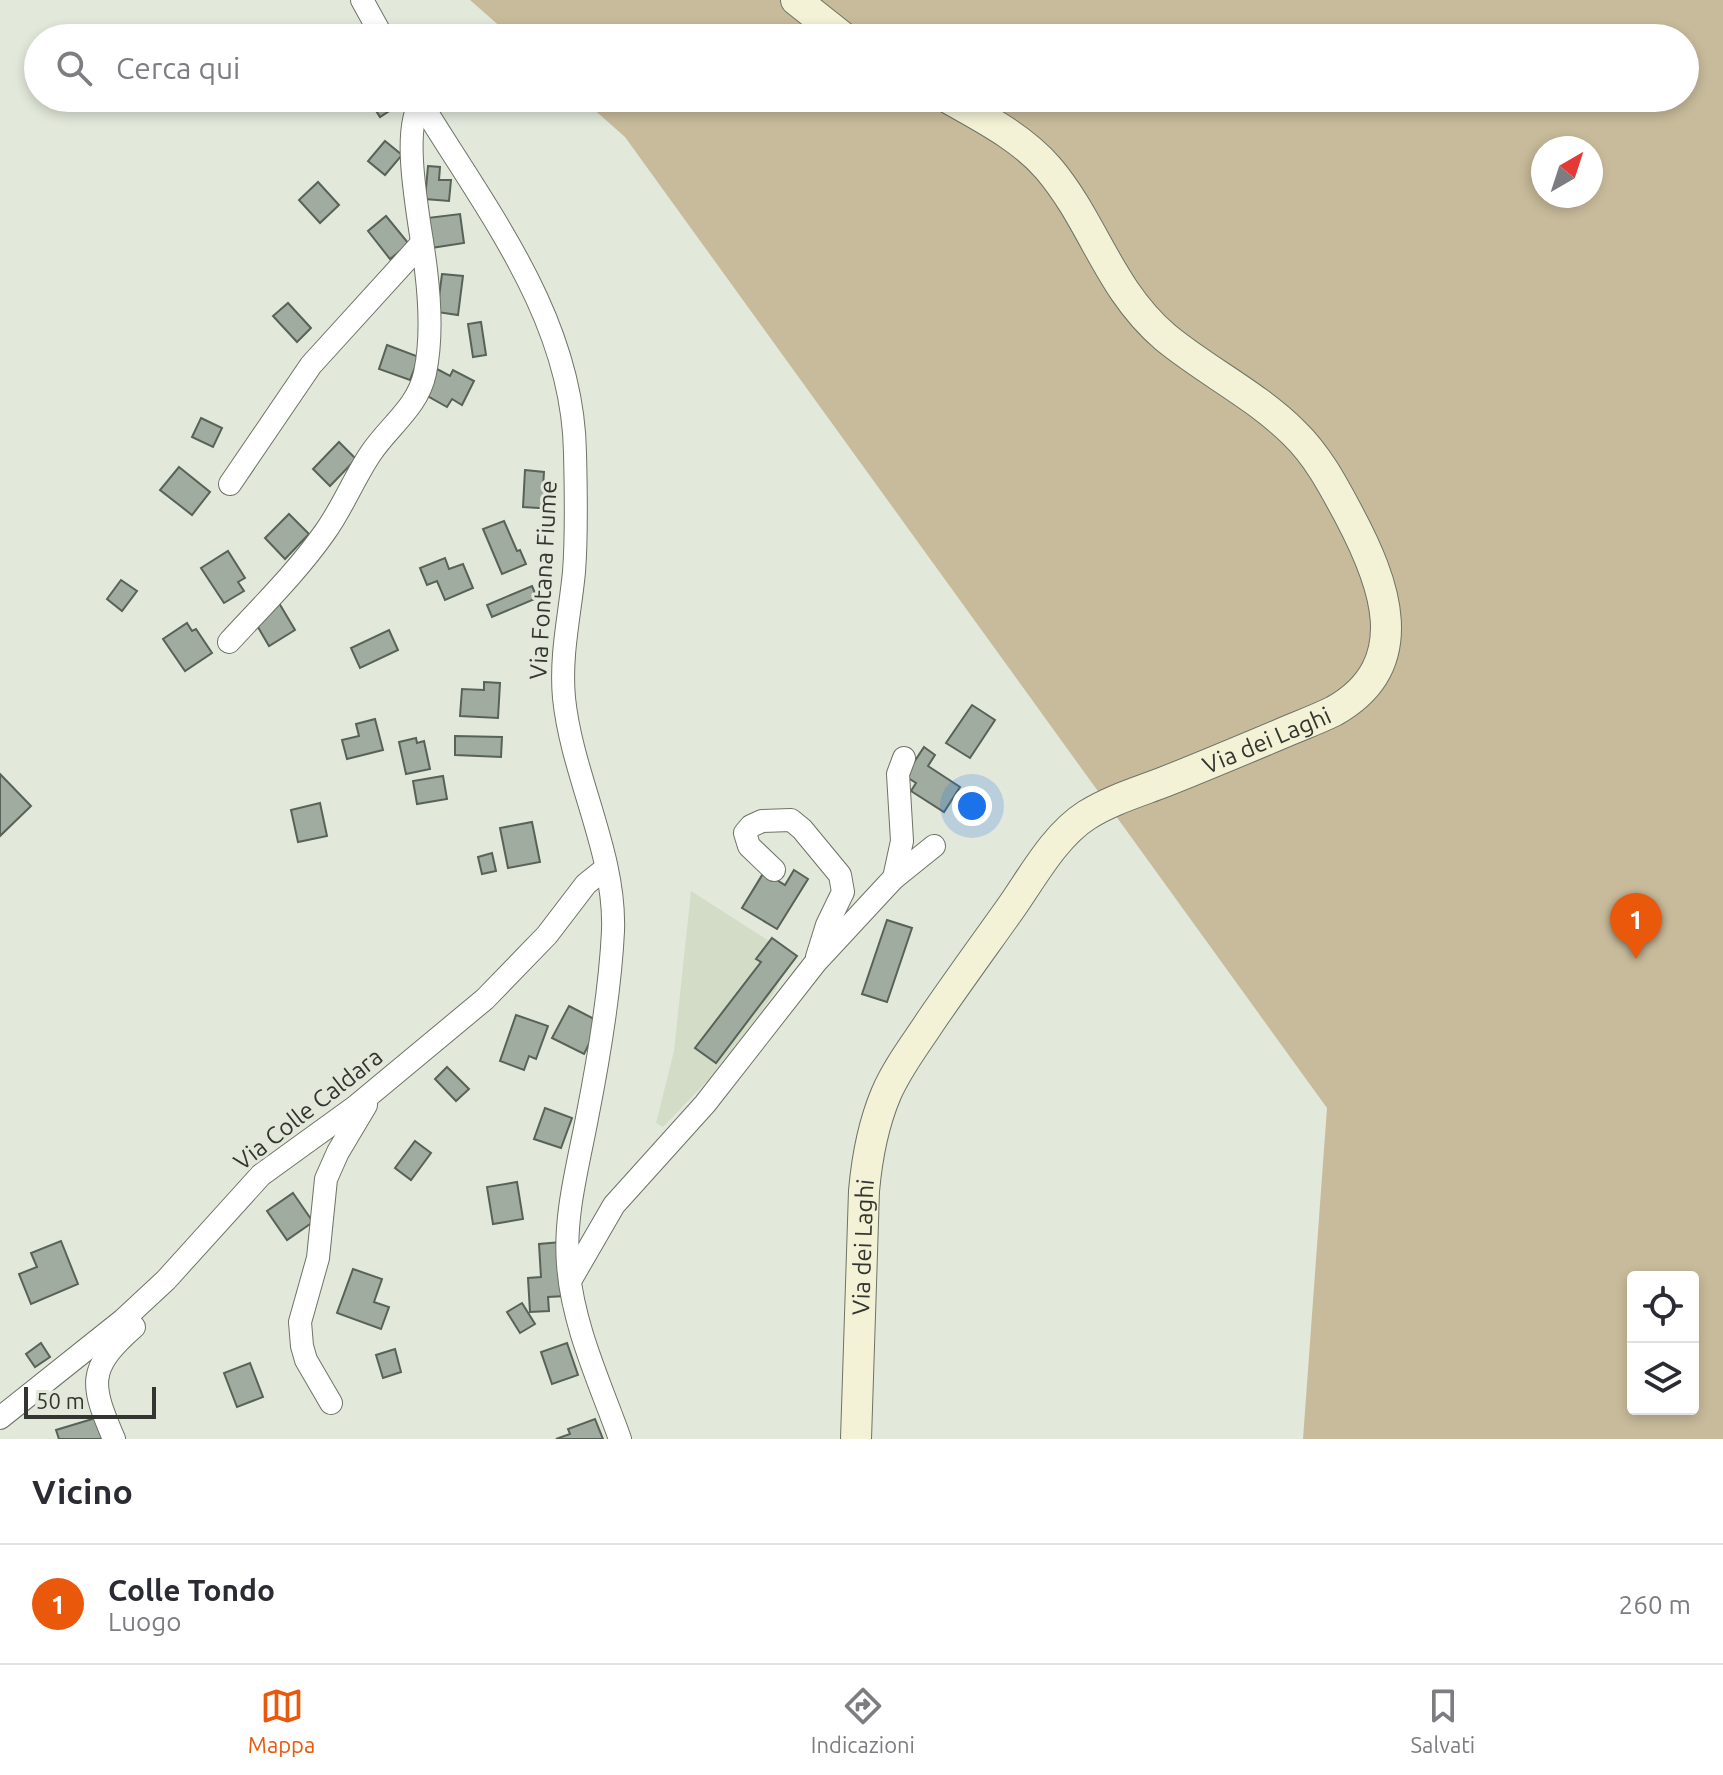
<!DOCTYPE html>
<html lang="it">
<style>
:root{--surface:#fff;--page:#f2f2f3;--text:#2b2b33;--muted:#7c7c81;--line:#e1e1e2;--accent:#ea580c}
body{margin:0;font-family:Ubuntu,sans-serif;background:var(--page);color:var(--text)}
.controls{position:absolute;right:24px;bottom:24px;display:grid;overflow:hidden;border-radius:8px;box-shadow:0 4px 12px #0003}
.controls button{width:72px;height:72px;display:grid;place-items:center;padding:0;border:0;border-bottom:2px solid var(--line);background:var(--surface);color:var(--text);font:40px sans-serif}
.compass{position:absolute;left:1531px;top:136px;width:72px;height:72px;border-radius:50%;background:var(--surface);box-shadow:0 4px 12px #0003;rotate:39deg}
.scale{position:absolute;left:24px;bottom:20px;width:132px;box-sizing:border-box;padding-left:8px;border:4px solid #333530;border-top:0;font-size:22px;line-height:28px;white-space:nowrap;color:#333530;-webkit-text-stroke:6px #e2e8da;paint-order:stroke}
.you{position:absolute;left:972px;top:806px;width:28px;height:28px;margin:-20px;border:6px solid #fff;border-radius:50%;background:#1a73e8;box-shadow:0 0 0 12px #1a73e833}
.badge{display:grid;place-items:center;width:52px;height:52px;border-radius:50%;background:var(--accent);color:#fff;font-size:26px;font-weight:700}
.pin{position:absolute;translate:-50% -66px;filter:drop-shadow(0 2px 4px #0008)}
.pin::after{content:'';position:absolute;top:42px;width:28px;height:24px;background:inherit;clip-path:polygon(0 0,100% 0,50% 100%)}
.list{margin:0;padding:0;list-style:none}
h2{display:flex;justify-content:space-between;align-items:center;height:104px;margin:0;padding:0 32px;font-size:34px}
h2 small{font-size:26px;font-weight:400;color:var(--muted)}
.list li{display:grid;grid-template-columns:52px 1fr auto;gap:24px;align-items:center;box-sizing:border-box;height:120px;padding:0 32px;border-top:2px solid var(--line)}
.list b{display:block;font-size:30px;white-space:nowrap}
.list p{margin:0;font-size:26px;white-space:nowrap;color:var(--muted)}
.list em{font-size:26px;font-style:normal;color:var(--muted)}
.icon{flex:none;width:44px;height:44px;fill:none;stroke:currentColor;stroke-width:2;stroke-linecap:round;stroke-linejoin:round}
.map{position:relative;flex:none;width:1723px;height:1439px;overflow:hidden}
.search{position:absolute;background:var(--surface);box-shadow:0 4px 12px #0003;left:24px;right:24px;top:24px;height:88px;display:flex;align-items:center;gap:20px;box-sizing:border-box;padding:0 28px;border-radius:44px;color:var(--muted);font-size:30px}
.sheet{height:224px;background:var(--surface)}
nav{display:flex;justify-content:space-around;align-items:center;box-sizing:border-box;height:112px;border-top:2px solid var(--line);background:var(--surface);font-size:22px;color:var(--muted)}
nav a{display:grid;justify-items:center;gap:4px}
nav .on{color:var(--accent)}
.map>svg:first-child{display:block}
</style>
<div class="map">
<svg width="1723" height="1439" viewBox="0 0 1723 1439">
<rect width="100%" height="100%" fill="#e2e8da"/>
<path fill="#d3dcc7" d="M691 891 788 953 777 988 760 1014 708 1080 663 1127 656 1123 674 1051Z"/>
<path fill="#c8bb9b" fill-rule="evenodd" d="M470 0H1723V1439H1303L1327 1108 625 137 581 98H1685V38H513ZM1543 148H1591V196H1543ZM1633 1277H1693V1409H1633Z"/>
<g fill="#a1aca1" stroke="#586258" stroke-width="2">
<path d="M368 98H400L403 102 380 117Z"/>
<path d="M385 141 402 155 385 175 368 161Z"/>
<path d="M428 166 440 167 439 180H451L449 201 425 199Z"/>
<path d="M318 182 339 205 320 223 299 200Z"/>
<path d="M460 214 464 243 431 248 427 218Z"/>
<path d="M386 216 409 244 390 259 368 231Z"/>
<path d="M442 274 463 276 458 315 437 312Z"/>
<path d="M288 303 311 328 297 342 273 316Z"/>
<path d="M481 322 486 355 473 357 468 324Z"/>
<path d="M387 345 419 357 410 380 379 369Z"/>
<path d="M437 369 450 376 453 370 474 381 462 405 452 399 447 407 424 394Z"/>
<path d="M201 418 222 428 213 447 192 437Z"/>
<path d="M339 442 356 459 330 486 313 469Z"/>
<path d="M179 467 210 492 192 515 160 490Z"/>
<path d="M525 470 544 472 543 487H556L555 509 523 507Z"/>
<path d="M289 514 309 534 285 559 265 538Z"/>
<path d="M504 521 517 551 520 550 526 564 502 574 483 529Z"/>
<path d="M228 551 245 578 238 582 244 591 224 603 201 568Z"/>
<path d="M445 558 449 569 463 564 473 588 445 600 437 581 427 585 420 568Z"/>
<path d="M121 580 137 591 122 611 107 599Z"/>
<path d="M532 586 537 598 492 617 487 605Z"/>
<path d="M279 603 295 630 269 646 255 622Z"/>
<path d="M187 623 192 631 196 629 212 653 185 671 163 639Z"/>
<path d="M389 630 398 650 360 668 351 648Z"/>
<path d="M484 682 500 683 498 718 460 716 462 689 484 690Z"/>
<path d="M972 705 995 720 970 758 946 743Z"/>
<path d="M375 719 383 750 347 759 342 740 359 736 356 724Z"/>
<path d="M455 736 502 737 501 757 455 755Z"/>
<path d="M416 738 417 743 424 741 430 769 406 774 399 742Z"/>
<path d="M924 747 935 755 928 766 960 787 944 812 911 791 916 783 905 776Z"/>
<path d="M0 774 31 806 0 836Z"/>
<path d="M443 776 447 799 417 804 413 781Z"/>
<path d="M320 803 327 836 298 842 291 810Z"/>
<path d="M532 822 540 862 508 868 500 828Z"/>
<path d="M492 853 496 871 482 874 478 857Z"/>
<path d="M794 870 808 879 777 929 742 908 764 872 785 885Z"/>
<path d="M887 920 912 928 887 1002 862 994Z"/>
<path d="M772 938 797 956 716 1063 695 1048 761 962 756 959Z"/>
<path d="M569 1006 600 1022 584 1054 552 1038Z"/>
<path d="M516 1015 548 1026 536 1059 529 1056 524 1070 500 1061Z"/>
<path d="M447 1067 469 1089 456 1101 435 1079Z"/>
<path d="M545 1108 572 1118 561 1148 534 1139Z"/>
<path d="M415 1141 431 1153 411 1180 395 1168Z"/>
<path d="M517 1182 523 1219 493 1224 487 1187Z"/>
<path d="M293 1193 313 1222 287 1240 267 1211Z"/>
<path d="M61 1241 78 1284 31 1304 19 1274 37 1267 31 1253Z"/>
<path d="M561 1242 565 1296 548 1297 549 1311 530 1312 528 1278 541 1277 539 1244Z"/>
<path d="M353 1269 382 1279 374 1302 389 1307 381 1329 337 1313Z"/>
<path d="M522 1303 535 1324 520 1333 507 1312Z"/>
<path d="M41 1343 50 1357 35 1367 26 1354Z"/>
<path d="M567 1343 578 1375 552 1384 541 1352Z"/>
<path d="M395 1349 401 1372 383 1378 376 1355Z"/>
<path d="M250 1363 263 1397 237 1407 224 1373Z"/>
<path d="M99 1417 107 1439H59L56 1430Z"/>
<path d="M595 1419 603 1439H556L570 1434 568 1429Z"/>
</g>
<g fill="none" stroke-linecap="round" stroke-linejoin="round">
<defs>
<g id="street">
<path d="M362 0 383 38"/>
<path d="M418 98C485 209 573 317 575 453 576 492 577 533 574 572 570 614 560 655 564 698 572 776 616 853 613 931 610 994 599 1057 587 1118 578 1166 564 1216 568 1264 572 1324 600 1383 620 1439"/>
<path d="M230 484 311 365 422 243"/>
<path d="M229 642C261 607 297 572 325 532 343 507 354 478 371 453 389 426 418 407 425 373 432 340 430 303 426 270 422 231 399 132 421 102"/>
<path d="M774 870 749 846 745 833 751 826 762 821 791 820 802 829 840 875 843 892 827 925 817 957"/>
<path d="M894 878 902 841 898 774 904 758"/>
<path d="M570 1281 614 1205 705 1104 816 962 893 879 934 846"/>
<path d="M331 1403 306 1360 302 1346 300 1322 318 1258 326 1179 338 1152 366 1105"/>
<path d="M0 1418 123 1320 166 1280 261 1175 355 1107 485 999 547 935 586 884 606 868"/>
<path d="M114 1439C91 1385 86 1369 134 1327"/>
</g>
<g id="secondary">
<path d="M796 0 844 38"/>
<path id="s1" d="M856 1439 864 1191C867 1157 873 1125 886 1094 897 1068 915 1045 930 1022 956 984 983 947 1010 909 1032 878 1054 836 1087 815 1111 800 1138 792 1164 782 1202 767 1240 751 1278 735 1296 727 1316 720 1334 711 1417 664 1384 581 1349 515 1334 487 1318 456 1294 433 1256 395 1206 371 1165 337 1108 288 1094 222 1048 168 1021 137 983 118 948 98"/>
</g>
</defs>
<use href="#street" stroke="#6d7366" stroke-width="24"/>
<use href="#secondary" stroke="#6d7366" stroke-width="32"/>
<use href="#street" stroke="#fff" stroke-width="22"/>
<use href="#secondary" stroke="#f3f2d6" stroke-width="30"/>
</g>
<g text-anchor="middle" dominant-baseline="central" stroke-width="6" stroke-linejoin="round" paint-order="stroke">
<g font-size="24" fill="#333530" stroke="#e2e8da">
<text transform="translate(543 580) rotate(-87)">Via Fontana Fiume</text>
<text stroke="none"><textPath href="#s1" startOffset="888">Via dei Laghi</textPath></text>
<text transform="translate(308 1109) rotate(-38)">Via Colle Caldara</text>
<text stroke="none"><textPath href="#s1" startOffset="192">Via dei Laghi</textPath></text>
</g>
</g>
</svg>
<div class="controls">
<button><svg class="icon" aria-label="locate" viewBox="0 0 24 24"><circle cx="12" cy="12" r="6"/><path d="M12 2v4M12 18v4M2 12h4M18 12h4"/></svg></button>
<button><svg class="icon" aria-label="layers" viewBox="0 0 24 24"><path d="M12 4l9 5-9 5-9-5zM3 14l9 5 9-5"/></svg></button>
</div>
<svg class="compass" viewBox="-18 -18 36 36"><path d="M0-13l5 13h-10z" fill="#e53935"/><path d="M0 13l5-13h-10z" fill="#7c7c81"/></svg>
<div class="scale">50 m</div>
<div class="you"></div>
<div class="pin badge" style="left:1636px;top:959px">1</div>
<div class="search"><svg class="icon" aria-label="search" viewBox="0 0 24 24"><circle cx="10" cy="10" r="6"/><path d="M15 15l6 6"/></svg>Cerca qui</div>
</div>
<section class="sheet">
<h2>Vicino<small></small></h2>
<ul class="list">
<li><span class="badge">1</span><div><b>Colle Tondo</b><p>Luogo</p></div><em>260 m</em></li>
</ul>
</section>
<nav>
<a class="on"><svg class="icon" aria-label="map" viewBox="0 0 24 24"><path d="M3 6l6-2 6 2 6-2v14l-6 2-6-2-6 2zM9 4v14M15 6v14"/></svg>Mappa</a>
<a><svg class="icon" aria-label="directions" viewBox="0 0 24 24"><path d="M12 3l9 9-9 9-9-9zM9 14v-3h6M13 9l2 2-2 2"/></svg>Indicazioni</a>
<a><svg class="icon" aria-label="saved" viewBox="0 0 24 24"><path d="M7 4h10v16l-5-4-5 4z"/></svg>Salvati</a>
</nav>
